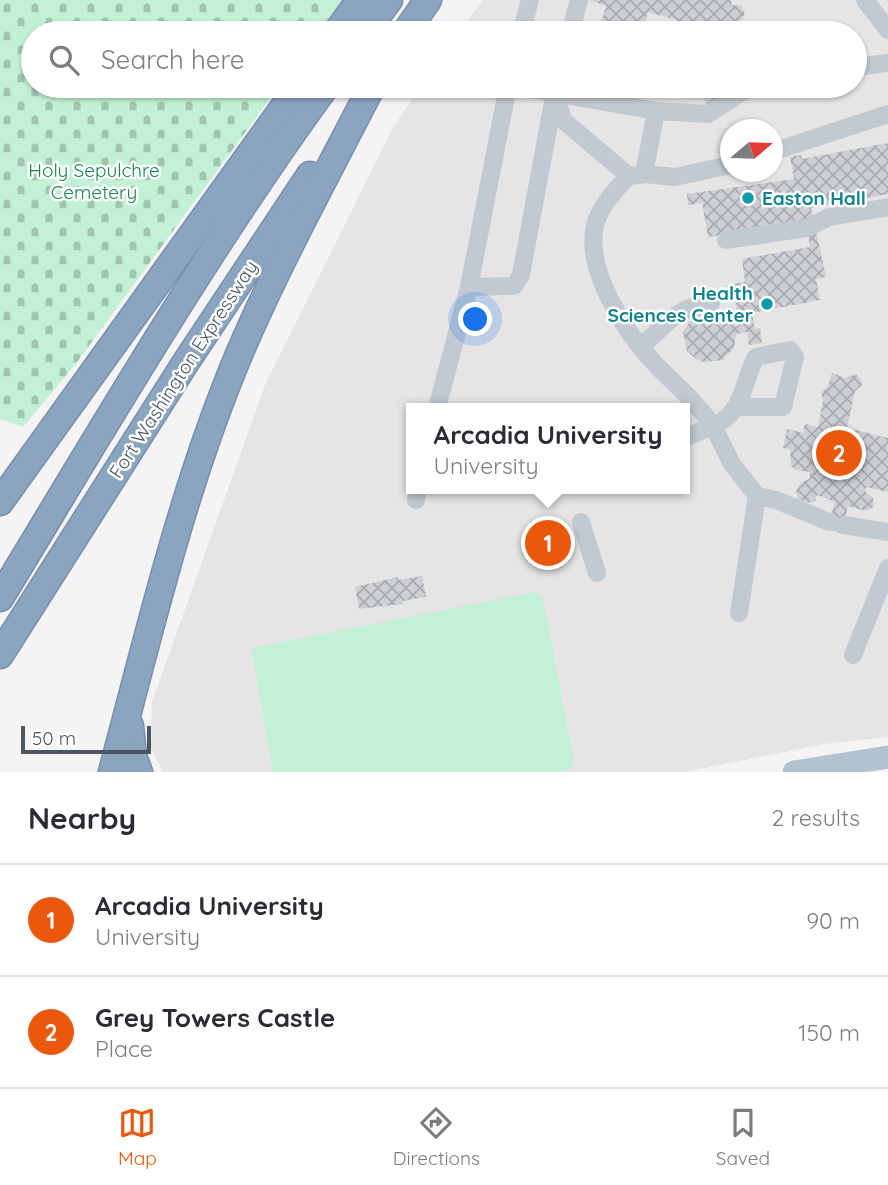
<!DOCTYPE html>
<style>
:root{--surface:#fff;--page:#f7f7f7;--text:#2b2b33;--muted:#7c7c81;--line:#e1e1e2;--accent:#ea580c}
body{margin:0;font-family:Quicksand,sans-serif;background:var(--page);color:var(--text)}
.compass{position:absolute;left:720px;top:119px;width:63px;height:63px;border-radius:50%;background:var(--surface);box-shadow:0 2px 5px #0004;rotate:71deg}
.scale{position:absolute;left:21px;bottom:18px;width:130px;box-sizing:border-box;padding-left:7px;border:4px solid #4a5661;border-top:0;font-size:19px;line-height:24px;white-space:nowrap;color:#4a5661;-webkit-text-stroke:5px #fff;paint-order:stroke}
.you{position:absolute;left:476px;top:320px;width:24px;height:24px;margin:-18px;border:5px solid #fff;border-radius:50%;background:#1a73e8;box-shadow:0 0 0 10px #1a73e833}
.badge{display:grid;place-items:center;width:46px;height:46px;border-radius:50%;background:var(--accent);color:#fff;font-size:23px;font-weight:700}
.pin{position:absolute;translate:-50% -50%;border:4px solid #fff;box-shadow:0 2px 7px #0006}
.popup{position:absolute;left:406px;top:403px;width:284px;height:91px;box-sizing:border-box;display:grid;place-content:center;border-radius:0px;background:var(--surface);filter:drop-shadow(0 2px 5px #0005);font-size:23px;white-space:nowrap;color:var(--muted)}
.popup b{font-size:26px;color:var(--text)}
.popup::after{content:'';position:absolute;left:50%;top:100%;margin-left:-14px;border:14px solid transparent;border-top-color:var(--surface)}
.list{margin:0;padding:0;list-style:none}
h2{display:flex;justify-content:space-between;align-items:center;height:91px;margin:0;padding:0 28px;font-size:30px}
h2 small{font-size:23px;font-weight:400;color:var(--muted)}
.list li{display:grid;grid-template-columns:46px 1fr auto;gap:21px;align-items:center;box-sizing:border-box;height:112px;padding:0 28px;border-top:2px solid var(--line)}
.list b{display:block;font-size:26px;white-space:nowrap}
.list p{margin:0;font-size:23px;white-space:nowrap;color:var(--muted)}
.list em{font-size:23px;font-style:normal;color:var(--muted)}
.icon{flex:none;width:38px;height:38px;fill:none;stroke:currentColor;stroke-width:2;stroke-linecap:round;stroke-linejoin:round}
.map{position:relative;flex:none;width:888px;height:772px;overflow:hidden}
.search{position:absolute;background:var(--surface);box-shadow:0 2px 5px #0004;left:21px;right:21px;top:21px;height:77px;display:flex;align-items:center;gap:18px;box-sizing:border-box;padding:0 24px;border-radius:38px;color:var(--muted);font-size:26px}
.sheet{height:315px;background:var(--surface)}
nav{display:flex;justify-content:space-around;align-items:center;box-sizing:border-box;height:98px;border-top:2px solid var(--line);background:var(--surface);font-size:19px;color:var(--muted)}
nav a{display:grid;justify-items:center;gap:4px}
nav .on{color:var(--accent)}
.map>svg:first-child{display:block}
</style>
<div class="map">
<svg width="888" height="772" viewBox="0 0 888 772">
<defs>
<pattern id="cemetery-stones" width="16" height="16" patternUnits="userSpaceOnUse" patternTransform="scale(1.75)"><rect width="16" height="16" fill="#c3f1d5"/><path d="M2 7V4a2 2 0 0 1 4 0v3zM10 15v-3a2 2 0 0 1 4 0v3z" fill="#a0c6b0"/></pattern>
<pattern id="building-cross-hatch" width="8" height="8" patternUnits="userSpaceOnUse" patternTransform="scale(1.75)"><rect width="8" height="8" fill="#cdcfd5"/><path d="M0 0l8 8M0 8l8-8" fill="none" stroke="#a8abb0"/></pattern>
</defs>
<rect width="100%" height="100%" fill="#f5f3f3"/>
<path fill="#e6e4e5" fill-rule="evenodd" d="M483 0H888V737L824 744 684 772H163L151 748 152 702 265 385 394 126 421 86H855V33H458ZM730 130H772V172H730ZM412 408H684V489H412Z"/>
<path fill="url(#cemetery-stones)" d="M0 0H342L317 33H33V86H279L75 365 23 427 0 419Z"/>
<path fill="#c3f1d5" d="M535 592 543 598 574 761 570 769 556 772H273L251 648Z"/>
<g fill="url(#building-cross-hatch)">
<path d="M589 0H731L732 5 741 6 745 14 740 21 733 22 730 33H709L710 29 691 24 689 33H676L677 20 648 12 642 33H598L606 6Z"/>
<path d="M675 86H718L724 95 707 106 702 94Z"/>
<path d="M888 143V194L811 208 826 277 816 279 820 300 752 313 755 329 760 328 762 343 749 345 747 332 736 334 734 348 722 360 704 362 696 359 687 351 683 332 695 313 711 308 719 311 738 327 735 295H729L727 285 745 282 742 259 810 247 806 222 708 237 702 203 688 205 687 194 794 179 790 157 801 155 802 159Z"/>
<path d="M832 373 845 378 856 374 861 380 862 385 855 391 847 428 888 438V492L866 487 865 491 873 498 874 507 866 511 848 506 842 534 827 529 835 502 817 495 815 501 808 503 798 499 796 491 800 484 810 478V472L796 470 791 466 790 449 783 448 787 429 803 433 805 424 818 427 823 402 821 393 828 386Z"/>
<path d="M422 576 426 597 403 601V604L359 609 355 587 398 577V580Z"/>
</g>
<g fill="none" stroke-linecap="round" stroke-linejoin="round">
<defs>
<g id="highway">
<path d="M336 33 360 0"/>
<path d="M364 33 389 0"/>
<path d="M405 33 428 0"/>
<path d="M0 502 299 86"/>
<path d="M0 598C105 425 207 249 326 86"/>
<path d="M0 655 186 362 310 175"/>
<path d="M130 726 133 756 139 772"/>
<path d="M112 772C150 630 183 487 240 352 279 261 327 174 372 86"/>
</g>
</defs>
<use href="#highway" stroke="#7690ad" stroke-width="29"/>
<g stroke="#c1cad2" stroke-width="18">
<path d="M865 0 888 30"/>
<path d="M521 33 530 0"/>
<path d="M570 33 579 0"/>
<path d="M855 67 888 63"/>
<path d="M508 86 469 287 514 286 521 275 556 86"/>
<path d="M514 86 656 111 644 174 675 177 730 165"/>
<path d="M554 93 564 121 629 176 640 175"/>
<path d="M656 111 708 114 752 86"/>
<path d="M772 152 888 114"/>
<path d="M629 176C616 189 604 202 597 219 580 266 627 335 658 367 678 387 697 403 713 426 745 412 741 385 756 357L790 350 795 357 783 407H738"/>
<path d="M813 225 829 217 888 207"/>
<path d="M726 240 807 228"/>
<path d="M641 346C669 324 673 308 711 303"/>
<path d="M437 408 469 287"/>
<path d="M684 438 713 426 732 464 757 496 739 613"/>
<path d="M757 496 776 500 829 522"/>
<path d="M416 500 418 489"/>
<path d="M581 522 597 573"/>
<path d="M844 525 888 532"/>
<path d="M853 655 888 568"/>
</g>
<path stroke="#b3c2d1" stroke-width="23" d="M794 772 888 757"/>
<use href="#highway" stroke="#8ba5c1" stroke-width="26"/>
</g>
<g fill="#0f9aa8" stroke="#fff" stroke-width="2.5">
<circle cx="748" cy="198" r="7"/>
<circle cx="767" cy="304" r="7"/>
</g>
<g text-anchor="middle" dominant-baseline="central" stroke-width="5" stroke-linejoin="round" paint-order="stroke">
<g font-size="19" fill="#17864f" stroke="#fff">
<text x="94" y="170">Holy Sepulchre<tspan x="94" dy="22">Cemetery</tspan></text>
</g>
<g font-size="19" font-weight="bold" fill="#0d838f" stroke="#fff" text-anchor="start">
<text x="762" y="198">Easton Hall</text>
<text x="753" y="293" text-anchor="end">Health<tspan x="753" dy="22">Sciences Center</tspan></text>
</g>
<g font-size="19" fill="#4a5661" stroke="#fff">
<text transform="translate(183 369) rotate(-57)">Fort Washington Expressway</text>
</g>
</g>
</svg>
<svg class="compass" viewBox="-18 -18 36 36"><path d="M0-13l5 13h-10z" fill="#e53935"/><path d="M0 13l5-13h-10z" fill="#7c7c81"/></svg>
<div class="scale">50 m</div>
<div class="you"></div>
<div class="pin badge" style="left:548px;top:543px">1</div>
<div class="popup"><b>Arcadia University</b>University</div>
<div class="pin badge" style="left:839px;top:453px">2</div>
<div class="search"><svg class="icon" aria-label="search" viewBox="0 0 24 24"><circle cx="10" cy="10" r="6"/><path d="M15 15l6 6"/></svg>Search here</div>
</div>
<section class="sheet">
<h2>Nearby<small>2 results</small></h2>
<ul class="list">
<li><span class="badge">1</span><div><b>Arcadia University</b><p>University</p></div><em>90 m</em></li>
<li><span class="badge">2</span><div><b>Grey Towers Castle</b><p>Place</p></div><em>150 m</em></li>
</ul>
</section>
<nav>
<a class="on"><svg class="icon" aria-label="map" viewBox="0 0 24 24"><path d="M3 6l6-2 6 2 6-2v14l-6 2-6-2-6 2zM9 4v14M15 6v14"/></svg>Map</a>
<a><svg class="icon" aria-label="directions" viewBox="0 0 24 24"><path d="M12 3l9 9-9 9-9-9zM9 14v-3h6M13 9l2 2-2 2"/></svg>Directions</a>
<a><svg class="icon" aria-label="saved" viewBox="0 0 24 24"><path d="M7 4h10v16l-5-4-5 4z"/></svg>Saved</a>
</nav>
